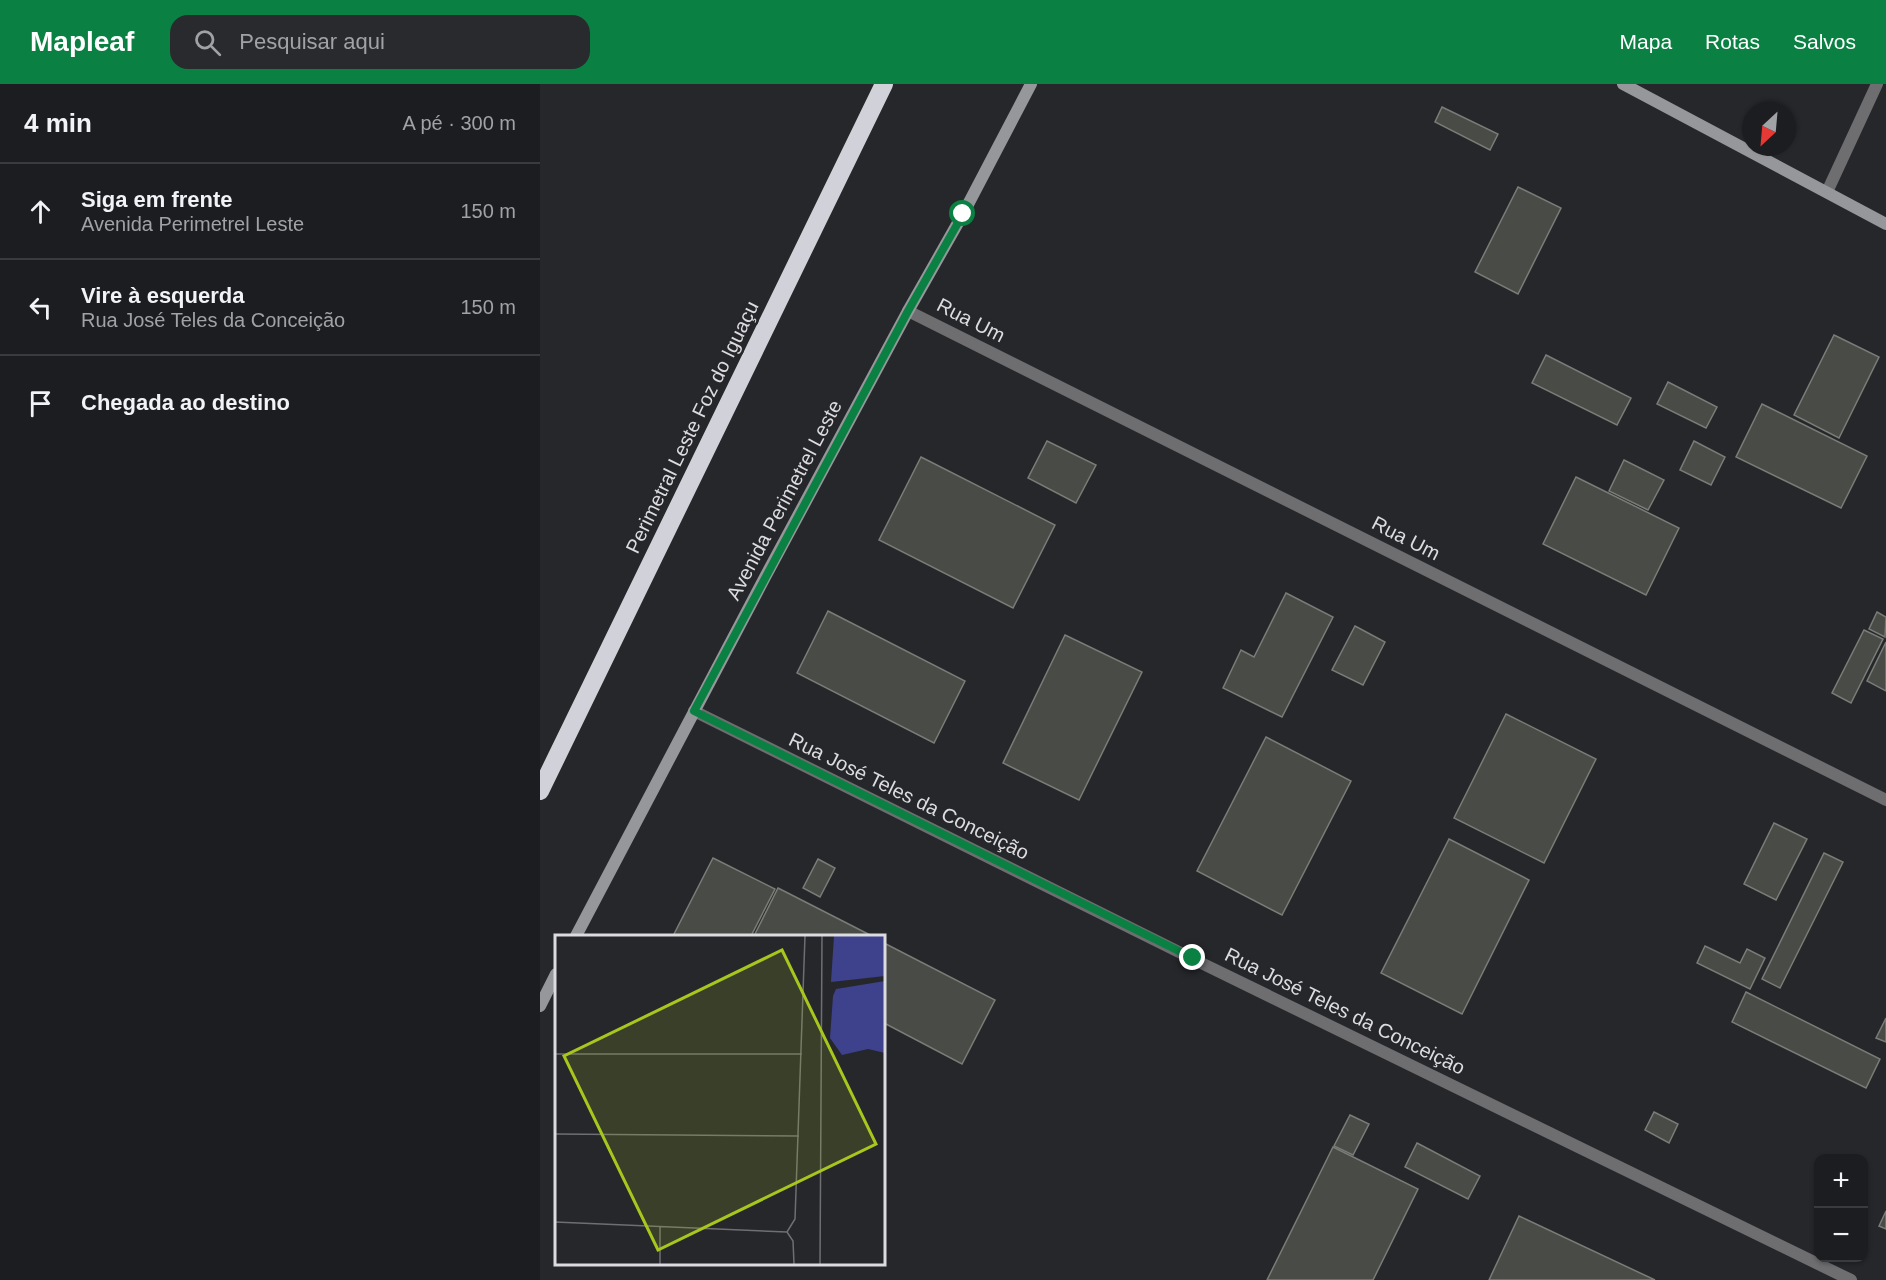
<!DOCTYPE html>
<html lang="pt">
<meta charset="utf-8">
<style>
:root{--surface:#1c1d20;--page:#292a2d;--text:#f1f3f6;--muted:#a0a2a5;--line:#3a3b3e;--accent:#0b8043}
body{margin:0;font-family:Helvetica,sans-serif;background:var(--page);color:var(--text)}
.controls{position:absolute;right:18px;bottom:18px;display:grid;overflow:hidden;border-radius:12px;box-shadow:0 2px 4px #0004}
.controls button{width:54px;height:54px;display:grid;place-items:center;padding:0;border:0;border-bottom:2px solid var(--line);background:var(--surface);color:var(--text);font:30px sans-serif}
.compass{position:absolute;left:1202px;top:18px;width:54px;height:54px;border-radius:50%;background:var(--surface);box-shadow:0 2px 4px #0004;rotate:206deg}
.stop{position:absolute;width:18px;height:18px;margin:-14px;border:4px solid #0b8043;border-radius:50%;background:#fff}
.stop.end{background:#0b8043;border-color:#fff;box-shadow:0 2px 6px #0008}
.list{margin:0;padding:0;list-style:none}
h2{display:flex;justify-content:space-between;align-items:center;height:78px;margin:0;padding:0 24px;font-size:26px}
h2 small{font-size:20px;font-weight:400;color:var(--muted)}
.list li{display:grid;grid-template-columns:39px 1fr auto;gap:18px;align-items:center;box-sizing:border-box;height:96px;padding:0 24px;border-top:2px solid var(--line)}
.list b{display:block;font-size:22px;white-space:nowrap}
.list p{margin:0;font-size:20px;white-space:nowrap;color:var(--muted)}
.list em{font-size:20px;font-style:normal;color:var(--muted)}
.icon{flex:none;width:33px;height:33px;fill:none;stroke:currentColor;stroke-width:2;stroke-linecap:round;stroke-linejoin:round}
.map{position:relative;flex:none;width:1346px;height:1196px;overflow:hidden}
header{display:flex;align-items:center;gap:36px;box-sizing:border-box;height:84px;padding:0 30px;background:var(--accent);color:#fff}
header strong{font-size:28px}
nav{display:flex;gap:33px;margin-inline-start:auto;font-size:21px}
.search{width:420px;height:54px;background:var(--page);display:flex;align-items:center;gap:15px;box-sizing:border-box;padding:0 21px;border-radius:18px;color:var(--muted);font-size:22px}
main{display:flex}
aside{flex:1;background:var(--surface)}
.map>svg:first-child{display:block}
</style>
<header>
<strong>Mapleaf</strong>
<div class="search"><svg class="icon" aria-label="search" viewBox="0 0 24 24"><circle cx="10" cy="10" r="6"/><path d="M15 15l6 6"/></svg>Pesquisar aqui</div>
<nav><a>Mapa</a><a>Rotas</a><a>Salvos</a></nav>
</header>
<main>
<aside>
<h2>4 min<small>A pé · 300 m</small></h2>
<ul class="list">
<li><svg class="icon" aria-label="ahead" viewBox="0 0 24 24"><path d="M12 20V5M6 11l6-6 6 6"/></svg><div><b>Siga em frente</b><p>Avenida Perimetrel Leste</p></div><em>150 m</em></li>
<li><svg class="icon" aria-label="left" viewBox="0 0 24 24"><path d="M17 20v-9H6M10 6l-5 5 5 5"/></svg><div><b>Vire à esquerda</b><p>Rua José Teles da Conceição</p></div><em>150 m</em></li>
<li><svg class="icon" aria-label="arrive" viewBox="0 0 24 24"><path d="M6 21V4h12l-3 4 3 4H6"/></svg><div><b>Chegada ao destino</b></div></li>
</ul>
</aside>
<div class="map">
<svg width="1346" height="1196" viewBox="0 0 1346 1196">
<rect width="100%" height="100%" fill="#26272b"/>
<g fill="#494b46" stroke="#7a7c77" stroke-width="1.5">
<path d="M902 23 958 50 950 66 895 38Z"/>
<path d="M978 103 1021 124 978 210 935 188Z"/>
<path d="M1294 251 1339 273 1299 354 1254 331Z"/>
<path d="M1006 271 1091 314 1077 341 992 299Z"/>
<path d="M1128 298 1177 323 1166 344 1117 320Z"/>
<path d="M1222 320 1327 372 1301 424 1196 373Z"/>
<path d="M507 357 556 381 536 419 488 394Z"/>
<path d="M1154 357 1185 373 1171 401 1140 386Z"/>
<path d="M381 373 515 441 473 524 339 456Z"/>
<path d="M1084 376 1124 396 1108 426 1069 407Z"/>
<path d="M1036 393 1139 444 1106 511 1003 460Z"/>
<path d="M746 509 793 533 742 633 683 604 701 566 714 573Z"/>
<path d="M288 527 425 597 394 659 257 589Z"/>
<path d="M1337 528 1346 533 1345 553 1329 545Z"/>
<path d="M815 542 845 558 823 601 792 586Z"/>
<path d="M1324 546 1343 555 1311 619 1292 609Z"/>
<path d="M525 551 602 588 539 716 463 679Z"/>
<path d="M1346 558V607L1327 597Z"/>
<path d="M966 630 1056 675 1004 779 914 734Z"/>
<path d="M726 653 811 697 742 831 657 787Z"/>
<path d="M1234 739 1267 755 1236 816 1204 800Z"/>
<path d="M909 755 989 796 922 930 841 889Z"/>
<path d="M1284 769 1303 778 1240 904 1222 895Z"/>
<path d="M173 774 235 805 211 852H133Z"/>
<path d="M278 775 295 784 280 813 263 804Z"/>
<path d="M238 804 332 852H214Z"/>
<path d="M344 859 455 916 422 980 344 939Z"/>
<path d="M1165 862 1200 879 1207 865 1225 874 1210 905 1157 879Z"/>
<path d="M1206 908 1340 975 1326 1004 1192 938Z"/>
<path d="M1346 934V958L1336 954Z"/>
<path d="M1114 1028 1138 1040 1129 1059 1105 1046Z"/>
<path d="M810 1031 829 1040 813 1071 794 1062Z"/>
<path d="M877 1059 940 1092 928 1115 865 1083Z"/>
<path d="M793 1063 878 1105 833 1196H727Z"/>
<path d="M1346 1127V1145L1339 1142Z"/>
<path d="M979 1132 1115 1196H949Z"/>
</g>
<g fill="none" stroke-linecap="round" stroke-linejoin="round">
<g stroke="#6e6e71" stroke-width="12">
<path d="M1287 108 1337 0"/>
<path d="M368 227 1346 716"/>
<path d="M154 627 653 875 1311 1196"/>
</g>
<g stroke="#96979b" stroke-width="12">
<path d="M1083 0 1346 140"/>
<path d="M36 852 224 495 368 227 423 130 491 0"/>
<path d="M0 922 16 890"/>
</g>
<path stroke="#d1d2d9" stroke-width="18" d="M0 707 344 0"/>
</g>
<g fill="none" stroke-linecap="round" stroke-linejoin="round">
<path stroke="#0b8043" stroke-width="8" d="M423 130 368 227 154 627 653 874"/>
</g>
<g text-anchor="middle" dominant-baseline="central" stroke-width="5" stroke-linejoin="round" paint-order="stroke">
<g font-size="20" fill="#dcdcdf" stroke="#26272b">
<text transform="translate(431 236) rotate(27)">Rua Um</text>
<text transform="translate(152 343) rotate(-64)">Perimetral Leste Foz do Iguaçu</text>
<text transform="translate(244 416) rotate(-62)">Avenida Perimetrel Leste</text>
<text transform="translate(866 454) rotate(27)">Rua Um</text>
<text transform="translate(369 712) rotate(26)">Rua José Teles da Conceição</text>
<text transform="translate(805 927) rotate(26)">Rua José Teles da Conceição</text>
</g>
</g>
<g transform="translate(15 851)">
<rect width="330" height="330" fill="#26272b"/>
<path d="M279 1H330V41L276 47ZM330 46V118L313 114 287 120 275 103 278 61 281 54Z" fill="#3e418b"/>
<path fill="none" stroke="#6f6f73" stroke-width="1.5" d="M0 119H247M0 199 244 201M0 287 232 297M105 292V329M232 297 240 284 250 1M232 297 238 306 239 329M265 329 267 1"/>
<path fill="#a7c71e" fill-opacity="0.15" stroke="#a7c71e" stroke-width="3" d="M227 15 321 209 103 315 9 121Z"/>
<rect width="330" height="330" fill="none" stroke="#dcdcdf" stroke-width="3"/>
</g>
</svg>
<div class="controls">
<button>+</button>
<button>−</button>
</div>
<svg class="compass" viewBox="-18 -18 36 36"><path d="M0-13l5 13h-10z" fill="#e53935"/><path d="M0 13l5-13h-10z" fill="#a0a2a5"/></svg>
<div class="stop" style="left:423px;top:130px"></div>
<div class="stop end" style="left:653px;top:874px"></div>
</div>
</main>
